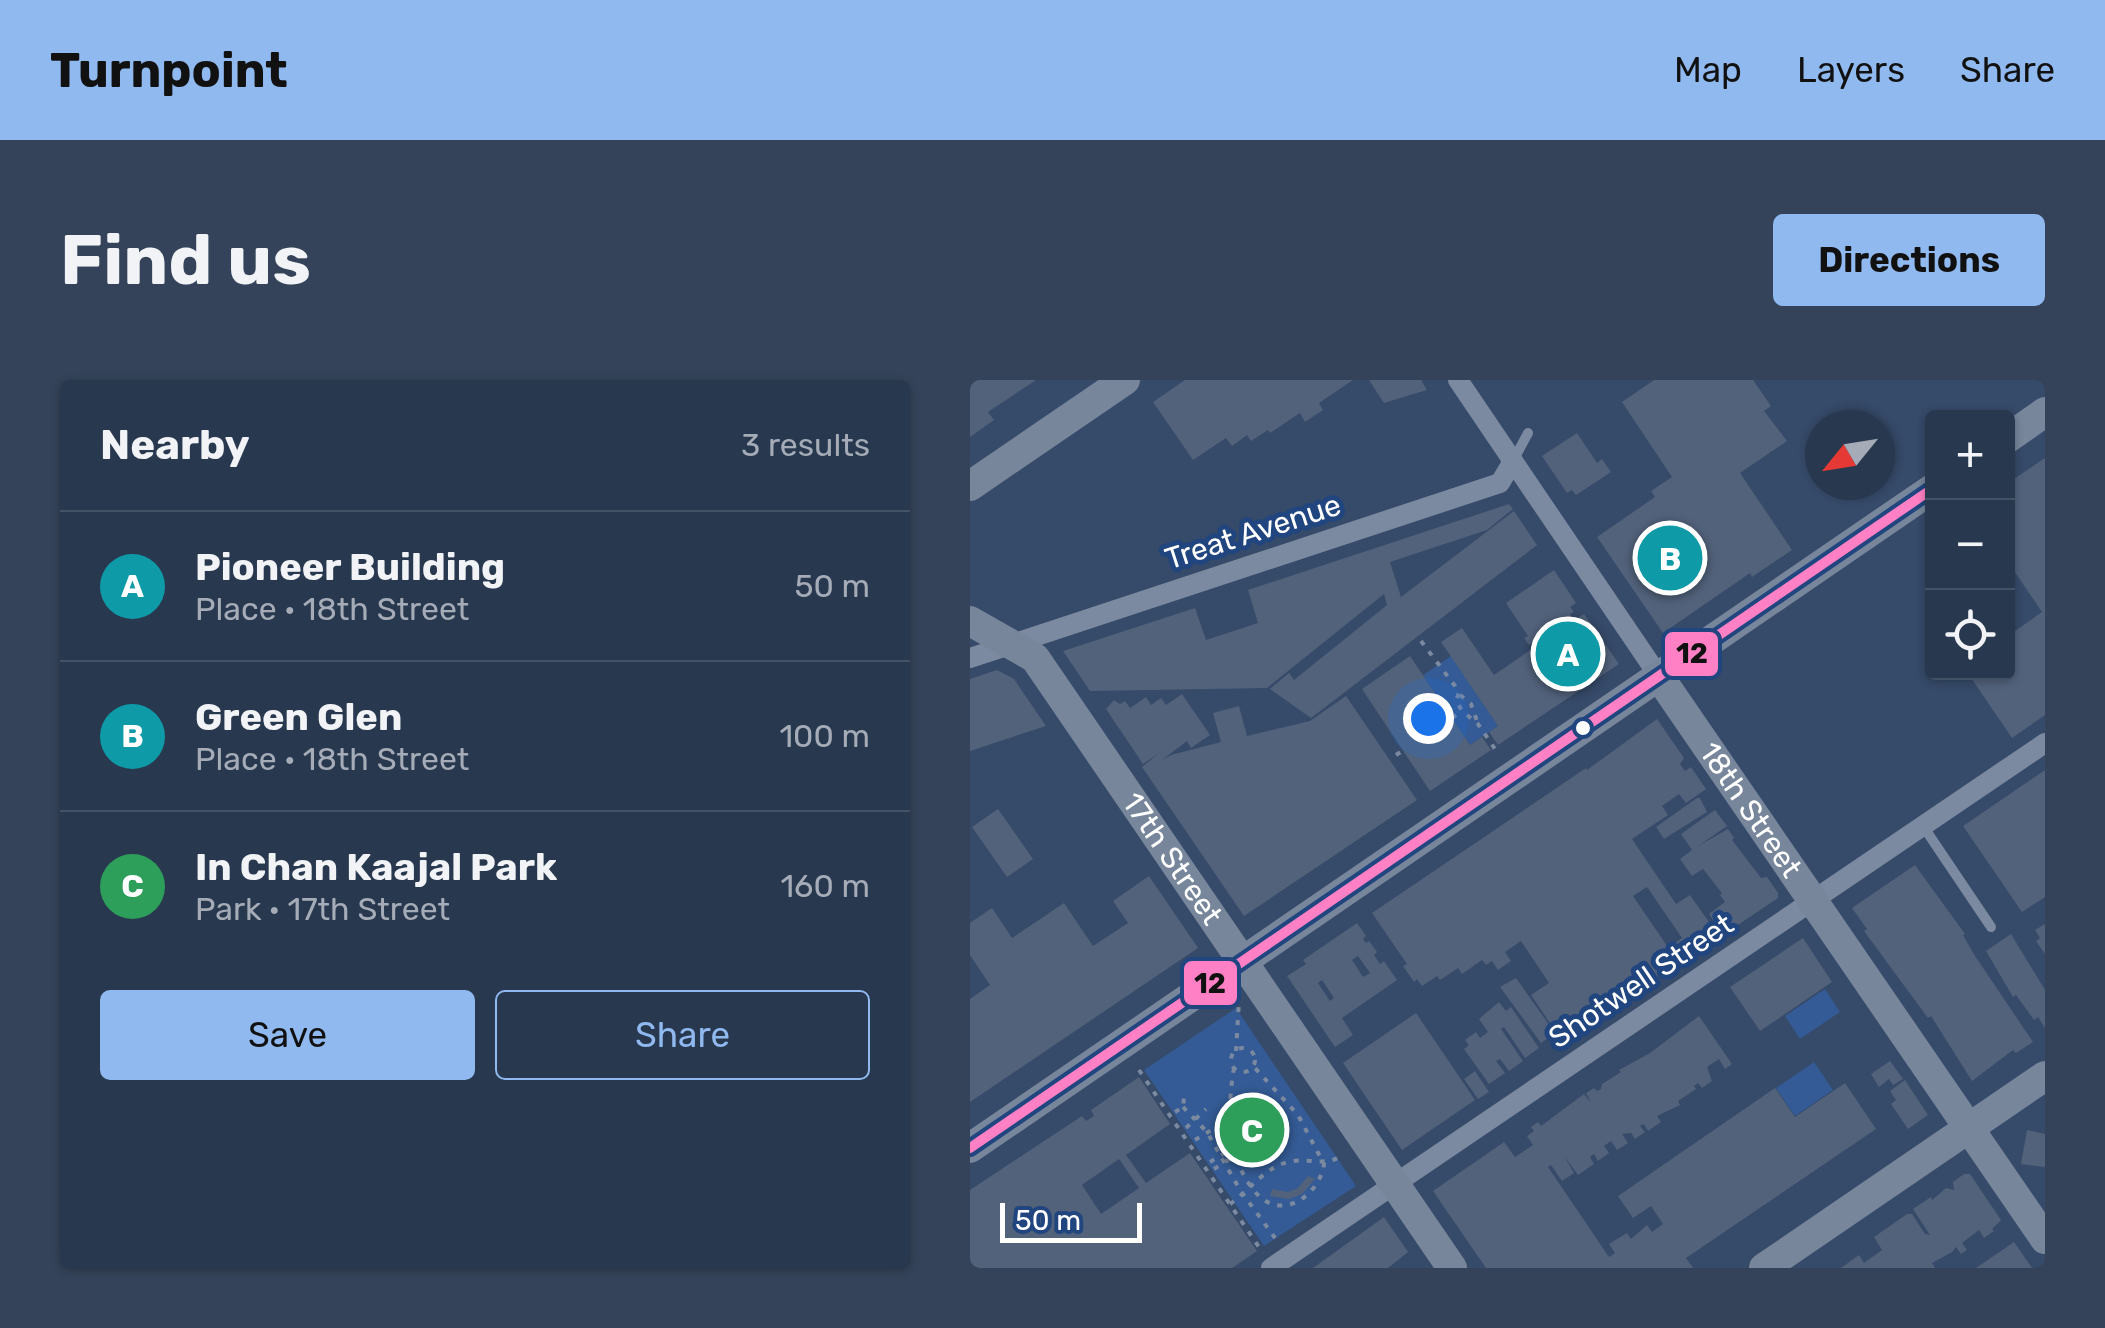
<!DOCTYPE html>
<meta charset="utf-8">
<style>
:root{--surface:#28384f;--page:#344359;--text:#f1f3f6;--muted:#a5acb7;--line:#445266;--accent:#90b9f0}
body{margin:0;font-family:Rubik,sans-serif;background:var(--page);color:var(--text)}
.controls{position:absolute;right:30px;top:30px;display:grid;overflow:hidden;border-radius:10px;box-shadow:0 2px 8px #0004}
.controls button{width:90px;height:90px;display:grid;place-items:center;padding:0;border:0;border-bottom:2px solid var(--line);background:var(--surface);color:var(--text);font:50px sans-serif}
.compass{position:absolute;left:835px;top:30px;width:90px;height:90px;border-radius:50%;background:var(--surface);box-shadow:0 2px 8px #0004;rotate:240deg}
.scale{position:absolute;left:30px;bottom:25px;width:142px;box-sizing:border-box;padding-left:10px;border:5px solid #fff;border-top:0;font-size:28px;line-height:35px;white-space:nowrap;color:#fff;-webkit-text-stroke:8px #21457e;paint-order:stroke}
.you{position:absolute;left:458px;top:338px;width:35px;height:35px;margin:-25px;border:8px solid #fff;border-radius:50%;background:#1a73e8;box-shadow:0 0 0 15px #1a73e833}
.badge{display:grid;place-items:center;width:65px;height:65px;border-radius:50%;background:var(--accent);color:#fff;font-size:32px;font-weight:700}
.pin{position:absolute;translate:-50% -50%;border:5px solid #fff;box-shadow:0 2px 10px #0006}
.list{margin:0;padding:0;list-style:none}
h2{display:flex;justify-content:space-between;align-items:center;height:130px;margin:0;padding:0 40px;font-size:42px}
h2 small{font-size:32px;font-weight:400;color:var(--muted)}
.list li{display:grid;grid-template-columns:65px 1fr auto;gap:30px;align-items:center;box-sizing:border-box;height:150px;padding:0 40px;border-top:2px solid var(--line)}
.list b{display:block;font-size:38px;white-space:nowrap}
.list p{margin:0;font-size:32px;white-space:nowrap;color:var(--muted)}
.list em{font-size:32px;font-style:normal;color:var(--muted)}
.actions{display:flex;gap:20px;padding:30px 40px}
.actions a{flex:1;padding:22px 0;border:2px solid var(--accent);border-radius:10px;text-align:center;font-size:35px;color:var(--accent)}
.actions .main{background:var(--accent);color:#111}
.icon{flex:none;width:55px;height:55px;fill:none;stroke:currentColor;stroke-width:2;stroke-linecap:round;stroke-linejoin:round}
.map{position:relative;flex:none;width:1075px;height:888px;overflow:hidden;border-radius:10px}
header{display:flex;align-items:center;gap:60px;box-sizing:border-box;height:140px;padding:0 50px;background:var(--accent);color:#111}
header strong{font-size:48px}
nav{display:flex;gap:55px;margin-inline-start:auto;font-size:35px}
.intro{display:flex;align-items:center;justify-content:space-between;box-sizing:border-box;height:240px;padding:0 60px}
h1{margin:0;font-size:70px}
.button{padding:25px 45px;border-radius:10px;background:var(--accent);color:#111;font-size:35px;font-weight:700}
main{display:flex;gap:60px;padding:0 60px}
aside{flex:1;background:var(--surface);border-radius:10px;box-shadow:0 2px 8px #0004}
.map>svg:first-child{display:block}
</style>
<header>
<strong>Turnpoint</strong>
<nav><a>Map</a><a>Layers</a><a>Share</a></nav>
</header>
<div class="intro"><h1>Find us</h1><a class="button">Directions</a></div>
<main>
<aside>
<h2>Nearby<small>3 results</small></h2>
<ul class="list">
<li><span class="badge" style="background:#0f9aa8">A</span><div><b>Pioneer Building</b><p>Place · 18th Street</p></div><em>50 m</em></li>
<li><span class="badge" style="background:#0f9aa8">B</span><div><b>Green Glen</b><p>Place · 18th Street</p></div><em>100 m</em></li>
<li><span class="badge" style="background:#2e9e5b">C</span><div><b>In Chan Kaajal Park</b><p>Park · 17th Street</p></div><em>160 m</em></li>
</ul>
<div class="actions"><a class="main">Save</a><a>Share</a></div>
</aside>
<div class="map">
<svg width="1075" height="888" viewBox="0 0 1075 888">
<rect width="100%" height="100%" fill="#364a69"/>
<g fill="#345b95">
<path d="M481 276 528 346 500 365 453 295Z"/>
<path d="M855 609 870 632 830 659 815 636Z"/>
<path d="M266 628 386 806 294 866 174 690Z"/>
<path d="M844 682 863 710 825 736 806 708Z"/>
</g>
<g fill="#52627b" fill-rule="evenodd">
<path d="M0 0H66L18 32 24 40 0 57Z"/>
<path d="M215 0H383L349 23 353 30 335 42 330 33 300 53 298 50 281 61 277 55 262 66 256 58 223 80 183 22Z"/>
<path d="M399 0H451L457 10 414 23Z"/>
<path d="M684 0H783L801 26 794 31 817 61 770 93 822 170 782 197 780 193 693 253 627 157 685 117 681 111 702 97 652 22Z"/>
<path d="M607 53 627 83 632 79 641 92 606 115 602 110 597 113 572 76Z"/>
<path d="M1075 78V335L1042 358 997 292H1038V256L1072 232 1038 182V103Z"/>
<path d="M539 124 543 129 517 150 420 182 431 217 544 131 567 165 341 338 300 309 319 293 324 300 417 225 414 214 297 308 120 311 93 271 225 228 236 260 288 243 278 210Z"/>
<path d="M584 190 606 223 600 227 604 232 600 234 604 240 614 234 649 284 528 365 519 352 528 346 471 262 492 248 524 295 569 264 566 260 559 265 554 258 558 256 536 223Z"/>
<path d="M440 276 500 365 512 357 521 370 460 411 392 309Z"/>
<path d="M27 290 44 299 76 346 0 371V299Z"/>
<path d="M212 314 240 355 221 368 217 361 192 380 201 375 251 362 243 333 269 326 277 356 340 341 376 316 447 420 274 536 172 387 189 373 173 384 136 329 144 320 150 324 155 321 160 328 176 317 181 325 191 318 196 325Z"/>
<path d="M687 339 714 378 710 384 715 391 721 387 736 409 716 423 709 414 692 426 698 435 662 459 706 524 720 515 746 552 737 559 739 562 715 578 705 563 712 558 677 507 663 516 704 576 695 582 699 589 594 664 561 615 579 603 551 561 535 572 541 581 528 590 522 581 516 585 512 580 492 594 488 588 470 600 467 596 452 606 447 599 444 602 433 586 437 584 402 533 616 388 617 390Z"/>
<path d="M1075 390V517L1052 532 993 446Z"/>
<path d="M727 418H730L737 432 694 459 686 447Z"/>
<path d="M28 429 63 479 37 497 2 447Z"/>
<path d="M745 430 757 446 728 466 758 449 764 458 762 460 791 498 797 497 808 513V518L753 555 739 534 755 522 750 515 752 513 733 489 722 496 710 479 722 470 711 454Z"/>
<path d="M945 485 995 554 993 555 1005 576 1063 662 1046 673 1043 670 1002 701 961 636 958 638 894 551 897 549 882 528Z"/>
<path d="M179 496 228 568 0 722V619L20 605 0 575V543L22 528 42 558 94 523 123 566 158 543 143 521Z"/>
<path d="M387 543 396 556 393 559 396 563 399 561 407 572 404 575 410 584 414 581 427 600 372 638 383 655 365 667 317 596 336 584 333 580ZM388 576 400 593 393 597 382 580ZM352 600 364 618 360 621 348 603Z"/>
<path d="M1075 544V574L1066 561 1070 558 1065 550Z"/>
<path d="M1041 554 1075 610V648L1068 637 1064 640 1046 615 1043 617 1016 571Z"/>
<path d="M833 558 862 602 790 651 760 607Z"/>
<path d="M546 598 585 653 571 663 530 607Z"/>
<path d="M529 622 536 631 541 627 569 668 555 678 534 647 531 649 553 681 539 691 530 679 526 681 535 693 519 704 494 669 499 665 495 660 506 652 510 658 518 652 509 639Z"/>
<path d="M446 633 505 720 432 770 373 683Z"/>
<path d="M729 636 762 684 755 689 749 679 737 687 742 701 732 708 728 703 724 706 726 709 708 721 710 725 687 736 691 742 678 751 674 744 670 746 675 752 665 759 661 753 652 754 658 763 647 770 641 761 634 766 639 773 628 781 624 774 620 777 624 784 608 795 594 776 604 793 592 801 581 785 578 787 639 877 645 873 639 864 657 853 661 859 677 845 682 852 693 844 681 826 663 838 648 816 805 708 825 737 875 703 906 749 716 878 723 888H516L463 811 534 762 545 777 563 765 557 756 564 751 561 747 568 742 571 746 614 714 621 723 616 713 624 708 627 711 631 709 632 704 651 692 649 690 680 673Z"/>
<path d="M920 681 933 699 923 705 919 699 909 707 901 694Z"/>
<path d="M505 691 519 712 508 719 494 699Z"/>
<path d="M169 697 200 744 156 775 176 803 220 773 287 871 262 888H0V810L112 736 116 741 124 736 121 730ZM149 779 169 808 131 834 112 805Z"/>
<path d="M935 700 958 735 938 749 921 724 926 720 920 711Z"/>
<path d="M1057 750 1075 754V787L1051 784Z"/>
<path d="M994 794H1000L1031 840 1022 849 1024 851 1014 858 1009 850 992 863 997 870 991 874 986 867 982 872 962 883 965 888H871L889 875 894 883 912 870 904 857 937 834H942L955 854 960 855 943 829 961 817 962 820 976 808 984 810 983 802Z"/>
<path d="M338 796 345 799 332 814 319 819 300 816 302 809 318 812 328 808Z"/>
<path d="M414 837 438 872 418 888H343Z"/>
<path d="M1044 862 1062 888H1006Z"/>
</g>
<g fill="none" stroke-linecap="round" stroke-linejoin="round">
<g stroke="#7b8aa0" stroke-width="4" stroke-dasharray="5 8" stroke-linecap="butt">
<path d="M451 261 485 306 489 313 486 320 492 331 508 344 527 372"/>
<path d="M490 315 501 324 508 344"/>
<path d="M482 338 492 331"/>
<path d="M426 375 432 371"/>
<circle cx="273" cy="680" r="12"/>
<path d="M266 671 269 621"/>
<path d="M264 688C257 727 257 782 287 814 313 842 350 814 354 784L328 735 284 687"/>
<path d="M169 690 293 873"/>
<path d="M213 727 237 752 270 810 308 862"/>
<path d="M205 732 213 727 214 717"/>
<path d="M216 748 236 729"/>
<path d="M225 760 243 749 256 747"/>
<path d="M240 782 261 769"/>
<path d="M244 789 263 777"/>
<path d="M260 824C279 811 294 788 318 782 338 777 353 787 372 776"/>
</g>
<g stroke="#7b8aa0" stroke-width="10">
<path d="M543 81 558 53"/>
<path d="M953 446 1021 547"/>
</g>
<g stroke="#7b8aa0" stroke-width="20">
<path d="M488 0 690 298"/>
<path d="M0 278 530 103 543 81"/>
<path d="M301 888 1075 363"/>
</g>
<g stroke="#77869b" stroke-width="30">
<path d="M1038 58 1075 32"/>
<path d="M0 106 155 0"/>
<path id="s1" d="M0 241 65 278 482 888"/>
<path id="s2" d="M690 298 1075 859"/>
<path d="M0 768 962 109"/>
<path d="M794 888 1075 696"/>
</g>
<defs>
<path id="bus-1" d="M0 768 962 109"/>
</defs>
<use href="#bus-1" stroke="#21457e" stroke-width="18"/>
<use href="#bus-1" stroke="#ff80c5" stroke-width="10"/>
</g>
<circle fill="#fff" stroke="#21457e" stroke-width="4" cx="613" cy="348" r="9"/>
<g text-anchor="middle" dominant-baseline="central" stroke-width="10" stroke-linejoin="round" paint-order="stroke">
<g font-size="30" fill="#fff" stroke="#21457e">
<text transform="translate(283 152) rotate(-18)">Treat Avenue</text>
<text stroke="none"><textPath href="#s2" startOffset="160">18th Street</textPath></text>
<text stroke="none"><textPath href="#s1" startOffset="318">17th Street</textPath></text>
<text transform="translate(671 601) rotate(-34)">Shotwell Street</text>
</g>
</g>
<g stroke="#21457e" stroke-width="4">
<rect x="693" y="250" width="57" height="48" rx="10" fill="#ff80c5"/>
<rect x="212" y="579" width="57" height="48" rx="10" fill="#ff80c5"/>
</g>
<g font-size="28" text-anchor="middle" font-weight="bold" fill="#111">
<text x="722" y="283">12</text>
<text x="240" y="613">12</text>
</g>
</svg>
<div class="controls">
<button>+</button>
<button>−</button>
<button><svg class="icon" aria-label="locate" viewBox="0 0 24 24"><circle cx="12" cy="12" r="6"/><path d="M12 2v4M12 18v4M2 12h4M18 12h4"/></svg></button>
</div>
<svg class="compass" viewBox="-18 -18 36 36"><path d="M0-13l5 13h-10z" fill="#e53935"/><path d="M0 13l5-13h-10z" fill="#a5acb7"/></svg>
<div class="scale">50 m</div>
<div class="you"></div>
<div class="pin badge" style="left:598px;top:274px;background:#0f9aa8">A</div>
<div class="pin badge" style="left:700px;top:178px;background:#0f9aa8">B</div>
<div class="pin badge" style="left:282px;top:750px;background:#2e9e5b">C</div>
</div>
</main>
